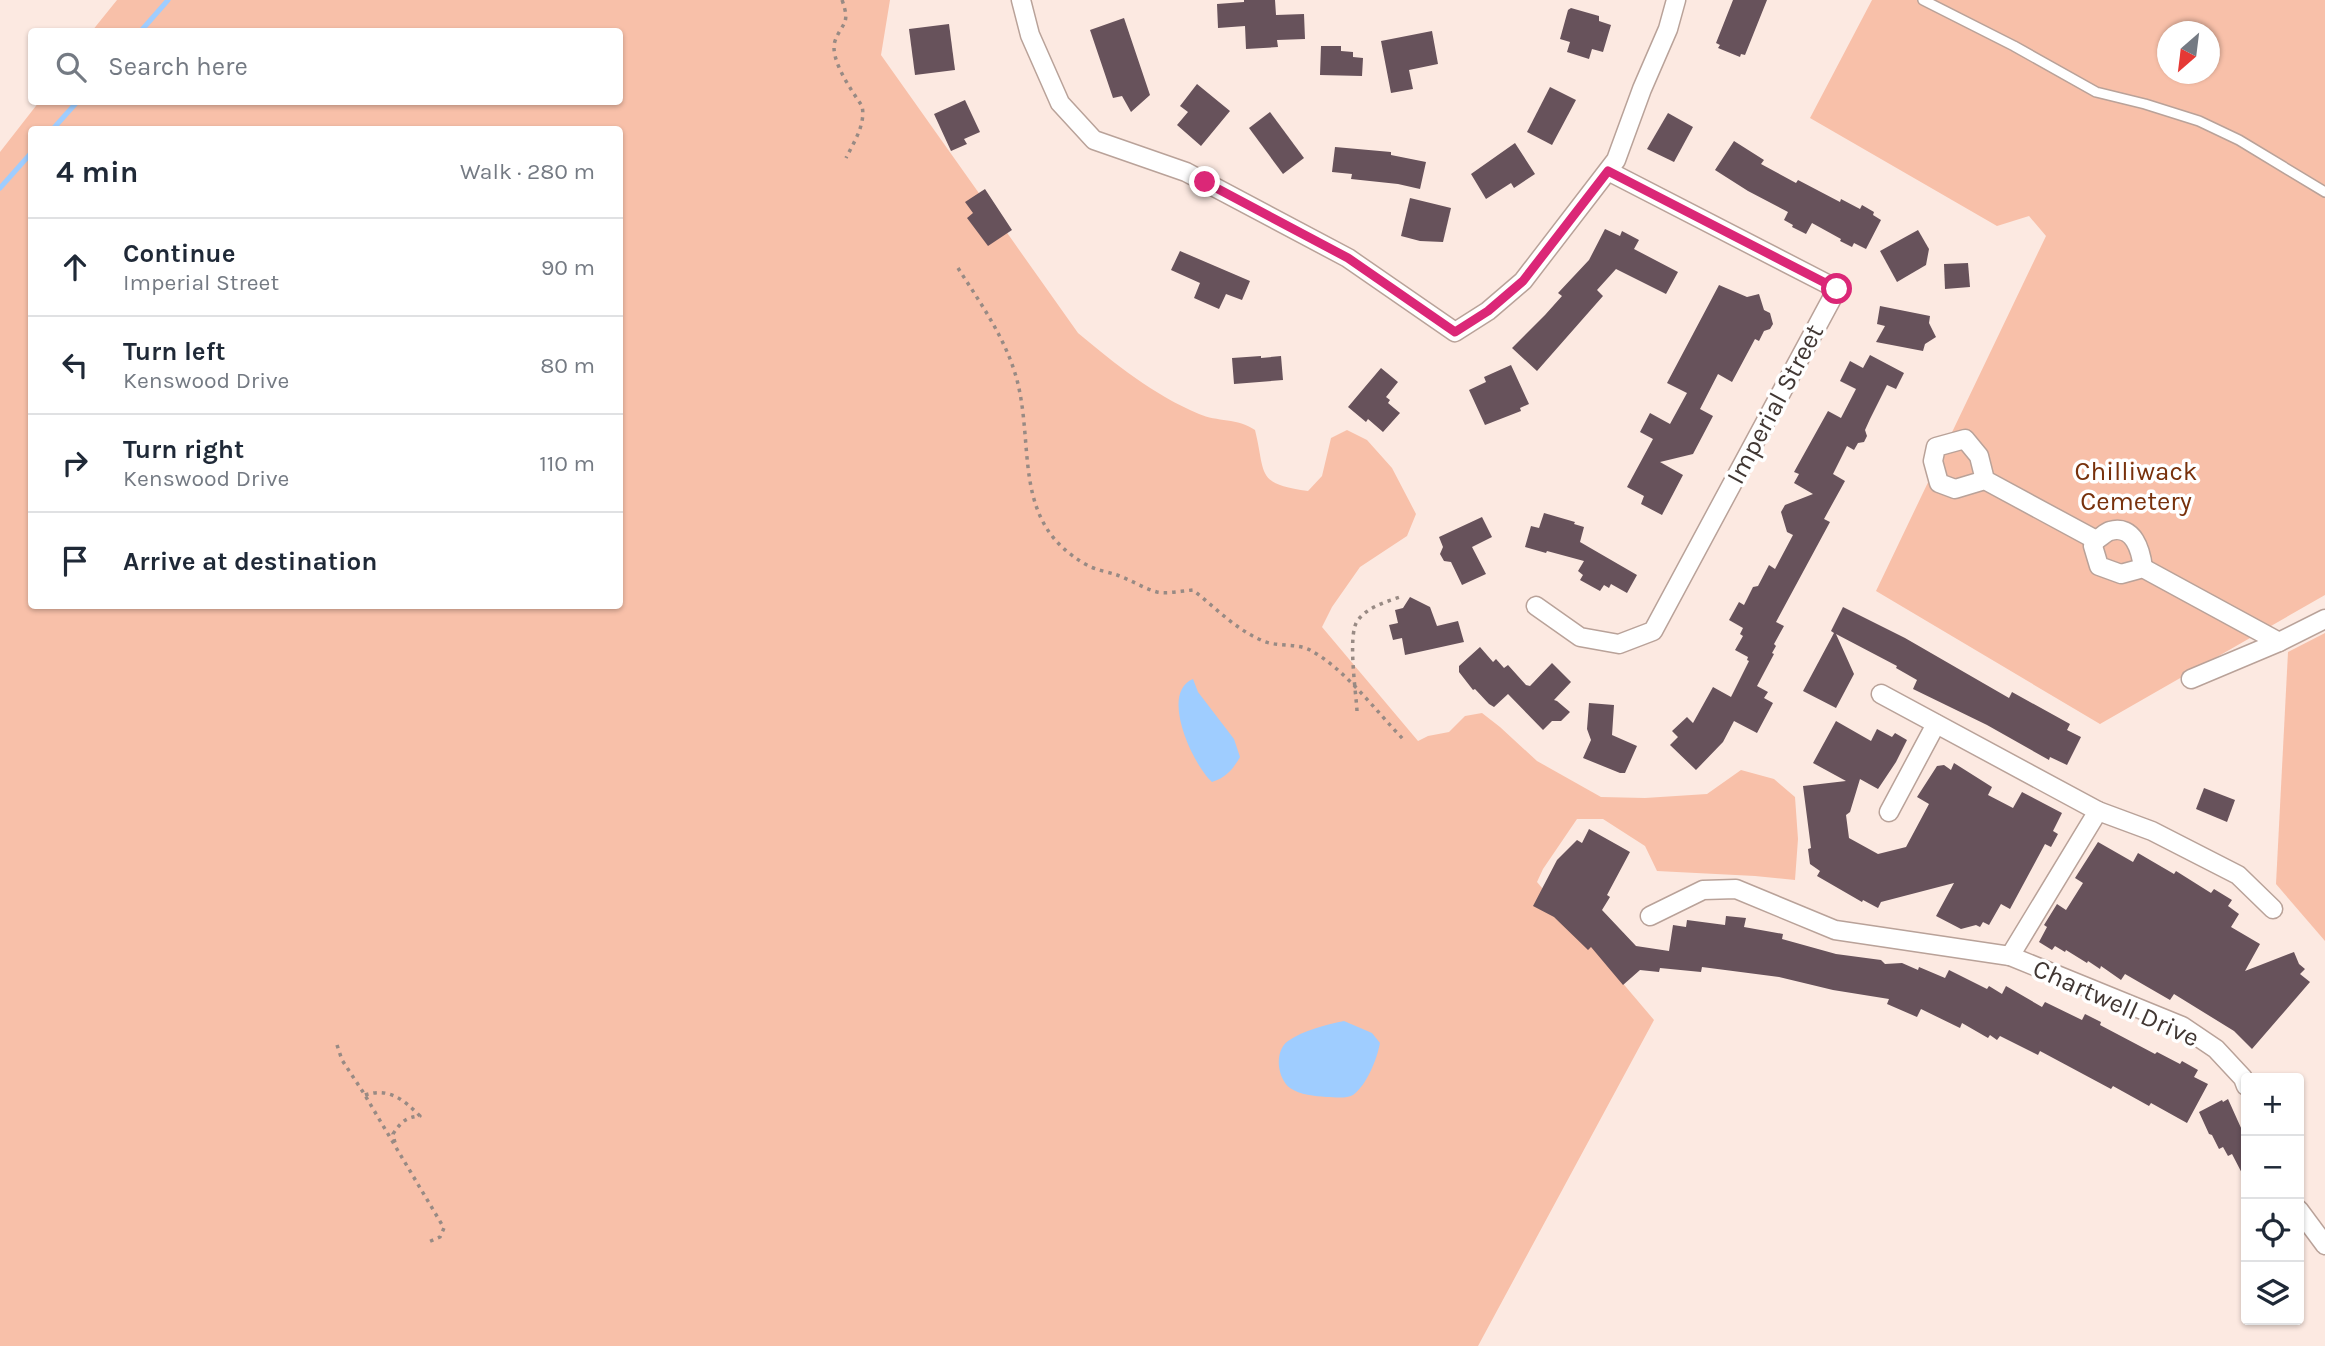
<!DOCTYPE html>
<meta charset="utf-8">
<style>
:root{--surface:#fff;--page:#f6f6f7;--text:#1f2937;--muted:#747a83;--line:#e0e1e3}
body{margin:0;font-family:Karla,sans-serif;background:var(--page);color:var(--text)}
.controls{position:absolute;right:21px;bottom:21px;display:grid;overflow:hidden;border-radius:7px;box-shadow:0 2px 5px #0004}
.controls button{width:63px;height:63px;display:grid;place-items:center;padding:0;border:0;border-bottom:2px solid var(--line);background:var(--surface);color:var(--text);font:35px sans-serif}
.compass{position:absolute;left:2157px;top:21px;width:63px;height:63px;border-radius:50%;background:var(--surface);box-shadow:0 2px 5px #0004;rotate:208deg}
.stop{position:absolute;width:21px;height:21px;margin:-16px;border:5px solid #db2777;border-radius:50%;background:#fff}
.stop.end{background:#db2777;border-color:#fff;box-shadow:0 2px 7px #0008}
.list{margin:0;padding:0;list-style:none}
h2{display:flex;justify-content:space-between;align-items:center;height:91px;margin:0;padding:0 28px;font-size:30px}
h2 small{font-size:23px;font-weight:400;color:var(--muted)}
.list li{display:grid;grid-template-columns:46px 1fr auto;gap:21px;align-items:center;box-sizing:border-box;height:98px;padding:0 28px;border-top:2px solid var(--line)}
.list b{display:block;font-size:26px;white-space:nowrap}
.list p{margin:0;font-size:23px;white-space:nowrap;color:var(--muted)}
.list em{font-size:23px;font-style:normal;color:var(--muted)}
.icon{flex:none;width:38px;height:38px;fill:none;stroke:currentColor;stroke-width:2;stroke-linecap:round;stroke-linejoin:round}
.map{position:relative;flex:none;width:2325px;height:1346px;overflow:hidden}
.search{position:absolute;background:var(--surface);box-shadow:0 2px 5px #0004;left:28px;top:28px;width:595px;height:77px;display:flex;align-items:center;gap:18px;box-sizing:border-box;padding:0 24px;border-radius:7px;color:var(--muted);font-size:26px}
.panel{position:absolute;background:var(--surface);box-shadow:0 2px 5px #0004;left:28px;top:126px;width:595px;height:483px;border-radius:7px}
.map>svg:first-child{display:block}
</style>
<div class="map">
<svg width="2325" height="1346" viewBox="0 0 2325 1346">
<rect width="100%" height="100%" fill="#fce9e1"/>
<g fill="#f8c0a9" fill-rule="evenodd">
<path d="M117 0H890L881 55 1078 333C1115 364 1154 395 1199 414 1217 422 1238 418 1255 430 1266 474 1255 484 1308 491L1322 476 1331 438 1347 430 1367 440 1392 468 1416 514 1407 536 1360 567 1332 607 1322 627 1418 741 1428 736 1449 732 1465 716 1482 713 1500 727 1537 761 1601 797 1645 798 1707 794 1741 770 1774 779 1795 797 1798 839 1795 880 1755 876 1657 871 1645 846 1603 819H1577L1543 869 1537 882 1654 1020 1478 1346H0V152L39 102H620V32L92 31ZM32 130H620V606H32Z"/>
<path d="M1872 0H2325V595L2100 724 1876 591 2046 236 2029 216 1997 226 1810 118ZM2168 32H2210V74H2168Z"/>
<path d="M2325 633V941L2276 884 2288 652Z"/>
</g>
<g fill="#9fcdff">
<path d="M1193 679 1198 692 1234 739 1240 757C1233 769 1227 777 1212 782 1193 765 1159 693 1193 679Z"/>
<path d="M1344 1021 1372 1033 1380 1043C1377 1059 1367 1085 1353 1095 1346 1099 1334 1097 1326 1097 1315 1096 1300 1095 1290 1088 1277 1078 1274 1051 1288 1041 1304 1030 1325 1025 1344 1021Z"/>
</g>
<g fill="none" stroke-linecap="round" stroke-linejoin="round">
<g stroke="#9fcdff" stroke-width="5">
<path d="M140 32 168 0"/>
<path d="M52 130 77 102"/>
<path d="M0 188 32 152"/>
</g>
</g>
<g fill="#67525b">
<path d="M1244 0H1275L1276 15 1304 14 1305 39 1277 40 1278 47 1246 49 1245 26 1218 28 1217 4 1244 2Z"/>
<path d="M1733 0H1767L1745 55 1741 54 1740 57 1718 48 1720 45 1716 43Z"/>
<path d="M1571 8 1599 16V21L1611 25 1603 52 1592 49 1589 59 1567 52 1570 42 1560 39 1568 10Z"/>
<path d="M1124 18 1150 95 1131 112 1122 96 1113 98 1090 30Z"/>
<path d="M949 24 955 70 915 75 909 29Z"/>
<path d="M1432 31 1438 64 1409 70 1413 89 1391 93 1381 41Z"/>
<path d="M1321 46H1341V51L1353 52V57L1363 58 1362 76 1320 75Z"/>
<path d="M1197 84 1230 111 1201 146 1177 125 1188 112 1180 106Z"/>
<path d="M1550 87 1576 100 1552 145 1527 132Z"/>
<path d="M965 100 980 132 964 139 967 144 951 151 934 114Z"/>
<path d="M1270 112 1304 158 1283 174 1249 128Z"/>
<path d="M1668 113 1693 127 1674 162 1647 149Z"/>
<path d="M1734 141 1764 160 1761 164 1796 183 1798 180 1840 202 1841 199 1860 209 1862 205 1874 212 1873 215 1881 220 1866 249 1854 243 1852 247 1840 241 1841 239 1812 223 1806 234 1792 227 1793 225 1784 220 1788 212 1748 191 1715 170Z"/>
<path d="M1515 143 1535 174 1514 188 1511 183 1486 199 1471 174Z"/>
<path d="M1335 147 1391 152V155L1426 162 1420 189 1398 184 1351 179 1352 174 1332 172Z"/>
<path d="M985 189 1012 230 988 246 967 218 973 213 965 202Z"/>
<path d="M1410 198 1451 208 1443 242 1420 241 1401 236Z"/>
<path d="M1605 229 1620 236 1622 231 1639 240 1634 249 1678 272 1666 294 1616 269 1597 290 1603 296 1537 371 1512 348 1545 315 1562 296 1558 293 1589 260Z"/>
<path d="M1918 230 1929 249 1926 265 1897 282 1880 251Z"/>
<path d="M1180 251 1250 281 1242 300 1226 294 1219 309 1194 298 1200 283 1171 270Z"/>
<path d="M1968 263 1970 287 1945 289 1944 264Z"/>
<path d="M1719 285 1747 297 1759 294 1764 310 1770 313 1773 324 1770 329 1764 331 1759 341 1755 339 1732 382 1718 374 1700 409 1713 416 1693 454 1660 462 1683 475 1662 515 1641 504 1644 496 1627 487 1653 439 1640 432 1650 413 1670 424 1687 393 1667 383Z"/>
<path d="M1880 306 1930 316 1929 323 1936 337 1925 344 1923 351 1876 342 1885 326 1877 324Z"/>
<path d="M1870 355 1904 373 1896 389 1887 385 1870 419 1865 430 1867 436 1864 442 1858 443 1854 450 1847 446 1833 474 1845 481 1824 519 1830 522 1776 622 1784 626 1774 644 1776 646 1772 653 1774 654 1757 686 1768 692 1764 698 1773 703 1757 733 1734 721 1723 742 1696 770 1670 745 1678 737 1672 731 1687 717 1693 723 1713 687 1731 697 1749 661 1747 660 1748 657 1735 650 1743 636 1740 634 1743 628 1729 620 1739 602 1744 605 1753 587 1758 586 1769 565 1775 569 1793 535 1787 532 1781 512 1785 505 1813 494 1794 483 1799 474 1794 472 1828 411 1841 418 1856 389 1840 381 1850 361 1863 368Z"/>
<path d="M1261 356V358L1281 356 1283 380 1234 384 1232 358Z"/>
<path d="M1511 365 1529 404 1520 408 1521 411 1485 425 1469 390 1486 382 1484 377Z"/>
<path d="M1381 368 1398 382 1386 397 1390 400 1388 403 1400 413 1383 432 1368 419 1366 422 1348 407Z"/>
<path d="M1544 513 1575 522 1574 524 1584 527 1580 542 1637 575 1627 593 1611 584 1609 588 1604 585 1600 591 1580 580 1583 575 1578 571 1584 561 1547 551 1546 553 1525 547 1531 526 1539 528Z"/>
<path d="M1482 517 1492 537 1472 547 1486 574 1462 585 1451 562 1444 561 1440 554 1443 547 1439 537Z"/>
<path d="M1410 597 1430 607 1437 626 1458 621 1464 642 1405 655 1402 638 1393 640 1389 625 1398 623 1395 610 1403 608Z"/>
<path d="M1843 607 1905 638 2009 698 2012 692 2070 724 2067 730 2081 737 2067 765 2050 757 2049 760 1987 725 1913 689 1917 680 1896 668 1897 666 1836 634 1854 674 1836 708 1803 691 1834 633 1831 631Z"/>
<path d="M1480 647 1493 662 1496 659 1504 668 1508 665 1526 685 1530 686 1552 663 1571 682 1554 700 1557 701 1570 712 1561 721H1552L1543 730 1508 694 1494 707 1489 704 1475 689 1473 690 1459 672V666Z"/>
<path d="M1589 703 1614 705 1612 735 1637 746 1625 773H1620L1583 758 1591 740 1587 729Z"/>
<path d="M1836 721 1871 741 1877 729 1892 737 1895 733 1907 740 1896 762 1878 789 1860 779 1850 812 1846 815 1849 838 1878 854 1906 847 1929 804 1917 797 1937 766 1944 765 1951 770 1954 763 1992 787 1988 795 2013 808 2022 792 2062 813 2053 831 2058 834 2051 847 2045 844 2010 909 2001 904 1989 925 1983 922 1980 927 1976 925 1961 929 1936 916 1954 883 1881 902 1878 908 1863 900 1862 902 1817 876 1820 871 1810 864 1808 849 1811 848 1803 786 1846 781 1813 763Z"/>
<path d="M2204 788 2235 800 2227 822 2196 809Z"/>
<path d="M1589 829 1630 852 1607 895 1610 897 1602 910 1636 946 1669 951 1673 925 1686 927 1687 920 1725 925 1726 916 1746 918 1744 927 1783 934 1782 939 1836 954 1881 960 1885 964 1902 963 1918 970 1919 967 1945 978 1949 970 1987 989 1989 986 2002 994 2006 986 2042 1007 2045 1002 2082 1020 2085 1014 2101 1022 2100 1025 2155 1054 2157 1052 2180 1064 2182 1061 2198 1070 2194 1077 2208 1084 2187 1123 2151 1103 2149 1106 2113 1086 2111 1089 2040 1051 2038 1055 2000 1036 1997 1040 1990 1035 1988 1038 1962 1023 1960 1028 1921 1009 1917 1017 1887 1004 1889 999 1833 990 1779 977 1702 967 1701 972 1660 968 1659 972 1640 970 1623 985 1591 947 1588 950 1554 917 1533 906 1557 860 1577 840 1582 843Z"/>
<path d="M2098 842 2133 862 2138 853 2174 874 2176 871 2211 893 2214 889 2232 900 2228 906 2239 914 2231 927 2260 944 2245 971 2294 952 2299 964 2305 969 2300 974 2310 982 2252 1049 2234 1031 2174 994 2170 1000 2125 974 2121 980 2101 966 2100 969 2088 961 2087 963 2066 950 2065 952 2055 946 2052 950 2039 942 2047 927 2044 925 2057 904 2066 910 2083 883 2075 878Z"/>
<path d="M2228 1099 2246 1139V1181L2232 1154 2228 1156 2223 1147 2219 1149 2212 1135 2209 1134 2199 1112 2222 1100 2223 1102Z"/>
</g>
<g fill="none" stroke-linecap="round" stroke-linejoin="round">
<defs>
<path id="lane" d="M1923 0 2014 46 2096 92 2145 104 2199 121 2239 140 2325 192"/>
<g id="street">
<path d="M1021 0 1030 35 1060 103 1094 140 1186 172 1348 258 1455 332 1488 311 1523 281 1616 160 1642 89 1668 29 1676 0"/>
<path d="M1985 480 1979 456 1965 439 1936 447 1933 461 1939 483 1955 489 1985 480 2096 540"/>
<path d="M2096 540 2093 546 2099 566 2121 574 2143 568 2279 642"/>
<path d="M2096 540C2100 538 2106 532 2110 531 2134 524 2141 551 2143 568"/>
<path d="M1536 606 1580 637 1619 644 1653 631 1837 289 1608 171"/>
<path d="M2191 679 2279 642 2325 619"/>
<path d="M1881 694 2098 811 2152 831 2238 875 2273 909"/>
<path d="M1889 812 1936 724"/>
<path d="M1650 916 1703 890 1736 889 1835 930 2010 956 2182 1026 2216 1049 2243 1078 2246 1086"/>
<path d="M2010 956 2098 811"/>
<path d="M2299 1210 2325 1245"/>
</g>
</defs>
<use href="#lane" stroke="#b9a299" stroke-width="12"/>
<use href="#street" stroke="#b9a299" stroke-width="21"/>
<g stroke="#988a84" stroke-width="3.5" stroke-dasharray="3.5 5" stroke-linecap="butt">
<path d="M842 0C851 25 842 22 835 41 829 59 852 91 862 106 866 124 854 142 846 158"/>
<path d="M958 268C981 304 1006 339 1017 380 1035 449 1011 523 1087 565 1096 570 1108 572 1117 575 1131 580 1143 588 1157 592 1168 594 1181 591 1193 590 1216 608 1235 629 1263 641 1277 647 1296 643 1310 650 1344 668 1376 711 1403 739"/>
<path d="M1357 711C1356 692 1347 633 1358 620 1368 607 1385 602 1400 597"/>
<path d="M337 1045 342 1060 363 1092 444 1228 440 1237 426 1243"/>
<path d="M365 1095C389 1087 404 1100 420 1116 406 1117 401 1122 393 1134L395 1143"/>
</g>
<use href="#lane" stroke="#fff" stroke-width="9"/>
<use href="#street" stroke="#fff" stroke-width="18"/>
</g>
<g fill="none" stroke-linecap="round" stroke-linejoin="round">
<path stroke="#db2777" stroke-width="9" d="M1205 182 1348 258 1455 332 1488 311 1523 281 1608 171 1837 289"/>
</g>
<g text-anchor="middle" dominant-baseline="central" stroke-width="7" stroke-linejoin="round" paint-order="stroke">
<g font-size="26" fill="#413733" stroke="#fff">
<text transform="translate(1775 404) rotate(-62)">Imperial Street</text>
<text transform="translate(2116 1003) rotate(24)">Chartwell Drive</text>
</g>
<g font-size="26" fill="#78310c" stroke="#fff">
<text x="2136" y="471">Chilliwack<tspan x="2136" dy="30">Cemetery</tspan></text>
</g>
</g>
</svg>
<div class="controls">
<button>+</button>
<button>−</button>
<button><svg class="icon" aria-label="locate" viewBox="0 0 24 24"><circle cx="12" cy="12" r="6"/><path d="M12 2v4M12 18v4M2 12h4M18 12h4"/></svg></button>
<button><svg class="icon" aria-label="layers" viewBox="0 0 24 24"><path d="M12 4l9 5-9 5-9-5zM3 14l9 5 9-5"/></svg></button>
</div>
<svg class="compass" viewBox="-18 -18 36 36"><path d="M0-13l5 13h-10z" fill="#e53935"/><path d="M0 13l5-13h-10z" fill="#747a83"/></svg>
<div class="stop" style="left:1837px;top:289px"></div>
<div class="stop end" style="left:1205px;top:182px"></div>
<div class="search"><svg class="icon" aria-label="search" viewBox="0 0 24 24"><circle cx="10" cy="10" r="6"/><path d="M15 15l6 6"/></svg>Search here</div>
<section class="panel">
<h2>4 min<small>Walk · 280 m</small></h2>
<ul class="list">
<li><svg class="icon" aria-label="ahead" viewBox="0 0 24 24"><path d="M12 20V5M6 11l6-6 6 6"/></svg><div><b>Continue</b><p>Imperial Street</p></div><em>90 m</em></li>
<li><svg class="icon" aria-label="left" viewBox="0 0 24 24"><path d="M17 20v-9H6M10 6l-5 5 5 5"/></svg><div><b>Turn left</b><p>Kenswood Drive</p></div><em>80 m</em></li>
<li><svg class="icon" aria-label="right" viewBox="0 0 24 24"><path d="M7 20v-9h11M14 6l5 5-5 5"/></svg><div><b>Turn right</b><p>Kenswood Drive</p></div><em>110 m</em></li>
<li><svg class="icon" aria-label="arrive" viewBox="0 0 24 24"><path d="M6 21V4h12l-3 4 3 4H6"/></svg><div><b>Arrive at destination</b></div></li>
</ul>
</section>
</div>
